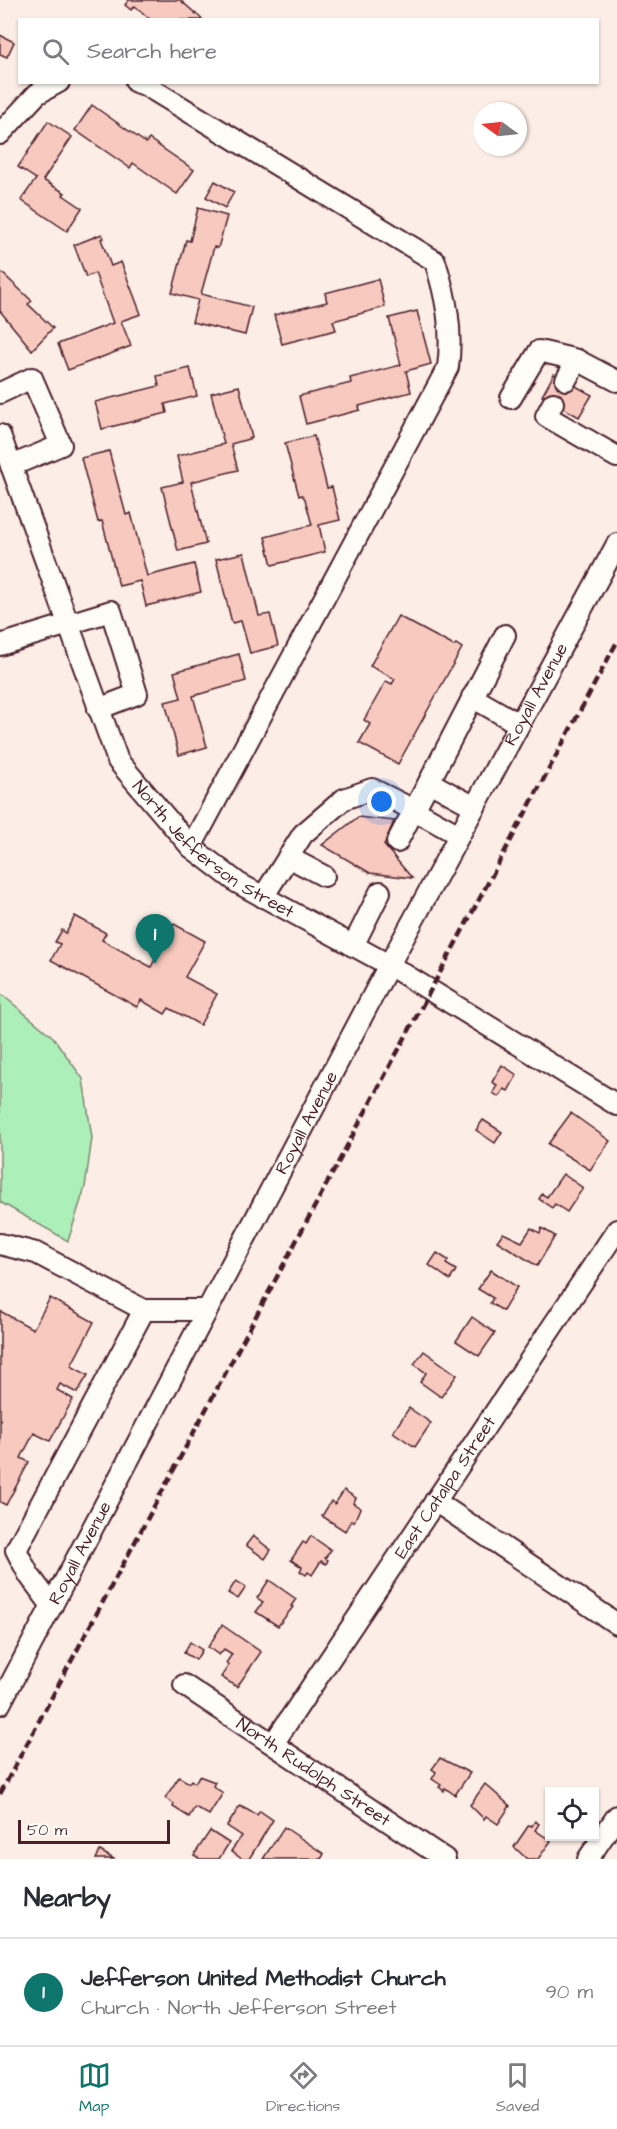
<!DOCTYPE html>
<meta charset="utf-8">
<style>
:root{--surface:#fff;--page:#f7f7f7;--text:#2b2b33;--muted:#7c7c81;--line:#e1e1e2;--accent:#0f766e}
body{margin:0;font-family:"Architects Daughter",sans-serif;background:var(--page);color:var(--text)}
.controls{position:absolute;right:18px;bottom:18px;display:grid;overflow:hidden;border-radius:0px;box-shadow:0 2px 4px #0004}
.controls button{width:54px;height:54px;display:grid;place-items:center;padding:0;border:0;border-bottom:2px solid var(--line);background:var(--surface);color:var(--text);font:30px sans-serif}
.compass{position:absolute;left:473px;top:102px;width:54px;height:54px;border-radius:50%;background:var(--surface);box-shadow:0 2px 4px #0004;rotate:285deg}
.scale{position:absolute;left:18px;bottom:15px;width:152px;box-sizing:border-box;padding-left:6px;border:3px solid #4a1f2b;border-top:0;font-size:16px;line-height:21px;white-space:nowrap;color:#4a1f2b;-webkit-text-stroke:4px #fdfcf7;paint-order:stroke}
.you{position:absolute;left:382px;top:802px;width:21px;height:21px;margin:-15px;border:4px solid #fff;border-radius:50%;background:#1a73e8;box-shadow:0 0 0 9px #1a73e833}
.badge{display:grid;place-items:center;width:39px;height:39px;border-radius:50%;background:var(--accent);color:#fff;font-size:20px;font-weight:700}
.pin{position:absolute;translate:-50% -50px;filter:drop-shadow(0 2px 3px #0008)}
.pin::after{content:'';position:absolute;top:32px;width:21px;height:18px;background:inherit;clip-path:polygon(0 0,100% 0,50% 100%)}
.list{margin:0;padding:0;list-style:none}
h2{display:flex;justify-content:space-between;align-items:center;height:78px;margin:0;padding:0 24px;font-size:26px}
h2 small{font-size:20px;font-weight:400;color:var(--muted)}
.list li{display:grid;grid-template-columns:39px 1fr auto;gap:18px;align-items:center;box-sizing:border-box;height:108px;padding:0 24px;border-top:2px solid var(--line)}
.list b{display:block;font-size:22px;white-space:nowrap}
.list p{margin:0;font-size:20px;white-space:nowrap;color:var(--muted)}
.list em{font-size:20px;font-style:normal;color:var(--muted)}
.icon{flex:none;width:33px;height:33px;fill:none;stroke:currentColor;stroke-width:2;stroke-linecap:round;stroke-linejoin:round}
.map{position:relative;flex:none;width:617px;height:1859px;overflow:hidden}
.search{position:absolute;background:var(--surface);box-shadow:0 2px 4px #0004;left:18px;right:18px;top:18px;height:66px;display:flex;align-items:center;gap:15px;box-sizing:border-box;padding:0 21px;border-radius:0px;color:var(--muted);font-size:22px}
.sheet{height:186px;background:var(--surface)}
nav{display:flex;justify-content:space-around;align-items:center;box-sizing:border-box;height:84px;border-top:2px solid var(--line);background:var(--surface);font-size:16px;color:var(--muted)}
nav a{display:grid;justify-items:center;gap:3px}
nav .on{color:var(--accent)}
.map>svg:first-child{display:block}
</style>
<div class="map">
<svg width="617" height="1859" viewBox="0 0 617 1859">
<rect width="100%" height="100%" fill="#fcede6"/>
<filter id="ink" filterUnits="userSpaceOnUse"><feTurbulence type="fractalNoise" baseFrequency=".0167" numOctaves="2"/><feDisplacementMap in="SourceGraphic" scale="12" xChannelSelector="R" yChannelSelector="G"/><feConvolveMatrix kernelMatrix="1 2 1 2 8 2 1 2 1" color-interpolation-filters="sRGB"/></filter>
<g filter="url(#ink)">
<path fill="#adefb8" stroke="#7c8772" stroke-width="1.5" d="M0 993 53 1037 83 1079 92 1138 85 1187 68 1241 0 1202Z"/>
<g fill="#f8c9bf" stroke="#4a1f2b" stroke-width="1.5">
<path d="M129 0H180L203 20H151L135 6 131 10 125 5Z"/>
<path d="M0 35 14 42 7 57 0 54Z"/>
<path d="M92 105 146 143 149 139 194 170 177 194 133 163 130 168 75 130Z"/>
<path d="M48 121 72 137 43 180 65 193 63 195 82 208 67 231 21 200 36 179 18 167Z"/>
<path d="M215 181 234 192 225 208 206 197Z"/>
<path d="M198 208 227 216 218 248 214 247 201 294 252 307 245 335 192 322 198 300 172 293 186 240 190 241Z"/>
<path d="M102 234 104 238 101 239 111 266 121 262 141 314 121 321 131 346 68 370 58 344 113 323 95 273 86 277 74 245Z"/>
<path d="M0 271 32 301 28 304 53 328 32 350 0 311Z"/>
<path d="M378 279 385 307 333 321 336 330 282 344 274 315 327 302 325 293Z"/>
<path d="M417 311 431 364 406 371 411 392 359 406 360 410 306 424 299 396 351 383 350 378 401 365 389 318Z"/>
<path d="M190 368 197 396 165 404 167 413 102 429 95 402 159 386 157 376Z"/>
<path d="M554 374 592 395 579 417 542 396Z"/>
<path d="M239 386 252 438 231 444 238 470 191 482 206 544 178 551 162 487 183 482 177 456 224 444 211 393Z"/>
<path d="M314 436 327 488 332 487 340 520 319 525 325 552 272 565 265 537 312 525 305 499 302 495 299 496 285 443Z"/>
<path d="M109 451 126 515 131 513 147 576 194 564 201 592 146 606 140 581 119 586 102 521 98 522 81 458Z"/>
<path d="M244 553 259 616 270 614 278 646 250 653 241 621 232 623 216 559Z"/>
<path d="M398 616 454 646 456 644 462 648 398 764 359 743 370 724 364 720 386 681 392 684 395 679 370 666Z"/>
<path d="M239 654 246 681 193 696 207 747 179 755 165 702 181 698 174 672Z"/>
<path d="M358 817 394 821 384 845 412 878 370 873 322 845Z"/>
<path d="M75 916 106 933 102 940 151 967 174 924 205 941 185 977 217 994 200 1025 169 1008 165 1014 141 1000 137 1007 51 960 60 944 55 942 62 930 66 933Z"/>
<path d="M502 1065 517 1075 508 1091 504 1089 499 1097 493 1093 497 1085 492 1082Z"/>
<path d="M571 1113 610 1141 590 1170 548 1144Z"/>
<path d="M483 1120 502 1132 495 1143 476 1130Z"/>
<path d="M563 1174 583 1188 567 1212 555 1204 552 1208 539 1199 542 1194 547 1197Z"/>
<path d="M531 1228 540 1233 542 1228 555 1236 537 1266 497 1241 503 1233 522 1242Z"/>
<path d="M437 1253 448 1260 446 1264 456 1270 450 1280 429 1265Z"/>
<path d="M491 1270 517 1287 503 1311 490 1303 493 1298 478 1289Z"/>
<path d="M50 1298 94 1322 71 1366 88 1375 77 1393 60 1384 57 1390 73 1399 50 1441 34 1433 21 1458 29 1462 6 1505 0 1502V1311L33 1329Z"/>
<path d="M472 1317 495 1333 479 1356 456 1341Z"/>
<path d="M424 1351 457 1375 441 1397 420 1382 426 1373 414 1364Z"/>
<path d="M409 1408 431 1423 415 1447 393 1432Z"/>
<path d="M344 1490 356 1498 353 1503 360 1508 354 1522 351 1521 345 1531 322 1516 331 1501 335 1504Z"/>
<path d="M253 1536 271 1550 265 1559 246 1545Z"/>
<path d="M311 1536 331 1550 325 1558 328 1560 326 1564 321 1561 312 1575 308 1572 306 1575 300 1571 302 1567 291 1560 303 1542 306 1544Z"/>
<path d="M269 1580 296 1599 291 1606 293 1607 278 1626 256 1612 263 1602 257 1598Z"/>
<path d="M236 1581 246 1587 238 1599 228 1593Z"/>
<path d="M222 1625 261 1652 237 1687 221 1677 229 1665 226 1663 232 1654 224 1649 219 1655 208 1647Z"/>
<path d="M190 1642 202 1650 196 1660 184 1653Z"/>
<path d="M440 1758 470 1773 455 1795 445 1788 444 1791 439 1787 441 1785 432 1779 436 1772 432 1769Z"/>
<path d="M199 1776 215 1782 213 1786 223 1793 209 1815 195 1807 189 1817 173 1807 174 1804 165 1798 179 1777 189 1783 191 1780 195 1783Z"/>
<path d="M485 1784 510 1806 498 1824 486 1816 484 1819 470 1805Z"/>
<path d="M240 1806 257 1815 260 1811 273 1820 249 1859H242L231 1851 242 1836 227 1826Z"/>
<path d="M535 1821 539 1824 535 1830 551 1841 538 1859H527L514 1847 529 1825 532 1826Z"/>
<path d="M284 1827 324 1854 321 1859H263Z"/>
<path d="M210 1831 229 1843 219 1859H200L194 1855Z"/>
<path d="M100 1851 114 1859H96Z"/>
</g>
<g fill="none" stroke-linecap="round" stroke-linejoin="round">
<defs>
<g id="minor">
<path d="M136 82 145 85 435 261C446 296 453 330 448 367L191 847"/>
<path d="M0 134 37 94 59 82"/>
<path d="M566 380 577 360 617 381"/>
<path d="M0 393 32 378 61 445 11 466"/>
<path d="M511 398 539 351 577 360"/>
<path d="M553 403 546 416 617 457"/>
<path id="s1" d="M0 435 118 761 191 847 238 883 389 965 617 1105"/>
<path d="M0 645 111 611 137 694 98 709"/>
<path d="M472 697 519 724"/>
<path d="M429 782 414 810 459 835"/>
<path d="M475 807 429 782 505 635"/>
<path d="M288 857 324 876"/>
<path d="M263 897 303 834 344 799 372 789 414 810 397 842"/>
<path d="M353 946 380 892"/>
<path d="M0 1244 36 1253 144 1310"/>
<path d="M435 1501 617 1624"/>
<path d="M52 1606 29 1575 16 1550 144 1310H207"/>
<path id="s2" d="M184 1685 445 1859"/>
<path id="s3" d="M0 1704 389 965 617 544"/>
<path id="s4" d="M273 1744 617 1230"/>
<path d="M588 1859 617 1816"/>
</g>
</defs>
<use href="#minor" stroke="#4a1f2b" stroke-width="24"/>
<use href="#minor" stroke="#fdfcf7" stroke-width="20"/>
<path stroke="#4a1f2b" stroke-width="4.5" stroke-dasharray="9 4.5" stroke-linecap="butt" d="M0 1794 617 642"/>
</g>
</g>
<g text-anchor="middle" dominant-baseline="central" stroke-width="4.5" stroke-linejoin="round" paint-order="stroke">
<g font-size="18" fill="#4a1f2b" stroke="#fdfcf7">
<text stroke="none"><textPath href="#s3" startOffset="1143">Royall Avenue</textPath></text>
<text stroke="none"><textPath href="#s1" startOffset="478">North Jefferson Street</textPath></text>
<text stroke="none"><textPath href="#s3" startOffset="657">Royall Avenue</textPath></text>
<text stroke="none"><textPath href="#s4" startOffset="309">East Catalpa Street</textPath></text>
<text stroke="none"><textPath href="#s3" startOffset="171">Royall Avenue</textPath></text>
<text stroke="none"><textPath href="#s2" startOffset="156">North Rudolph Street</textPath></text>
</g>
</g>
</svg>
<div class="controls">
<button><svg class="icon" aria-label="locate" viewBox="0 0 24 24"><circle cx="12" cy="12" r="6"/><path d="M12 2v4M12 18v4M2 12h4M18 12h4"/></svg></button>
</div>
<svg class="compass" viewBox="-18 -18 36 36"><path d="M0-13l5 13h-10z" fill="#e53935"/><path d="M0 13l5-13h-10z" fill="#7c7c81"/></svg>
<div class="scale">50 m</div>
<div class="you"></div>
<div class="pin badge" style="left:155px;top:964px">1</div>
<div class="search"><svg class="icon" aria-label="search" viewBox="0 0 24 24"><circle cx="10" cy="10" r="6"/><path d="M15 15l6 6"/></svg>Search here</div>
</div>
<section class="sheet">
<h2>Nearby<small></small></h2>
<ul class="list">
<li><span class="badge">1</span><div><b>Jefferson United Methodist Church</b><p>Church · North Jefferson Street</p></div><em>90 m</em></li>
</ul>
</section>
<nav>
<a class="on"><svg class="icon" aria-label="map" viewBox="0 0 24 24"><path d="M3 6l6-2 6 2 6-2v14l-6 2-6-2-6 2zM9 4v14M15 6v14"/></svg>Map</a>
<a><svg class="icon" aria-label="directions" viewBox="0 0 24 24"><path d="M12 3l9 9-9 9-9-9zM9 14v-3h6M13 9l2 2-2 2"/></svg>Directions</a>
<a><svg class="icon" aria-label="saved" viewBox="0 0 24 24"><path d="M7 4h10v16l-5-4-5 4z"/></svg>Saved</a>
</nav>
